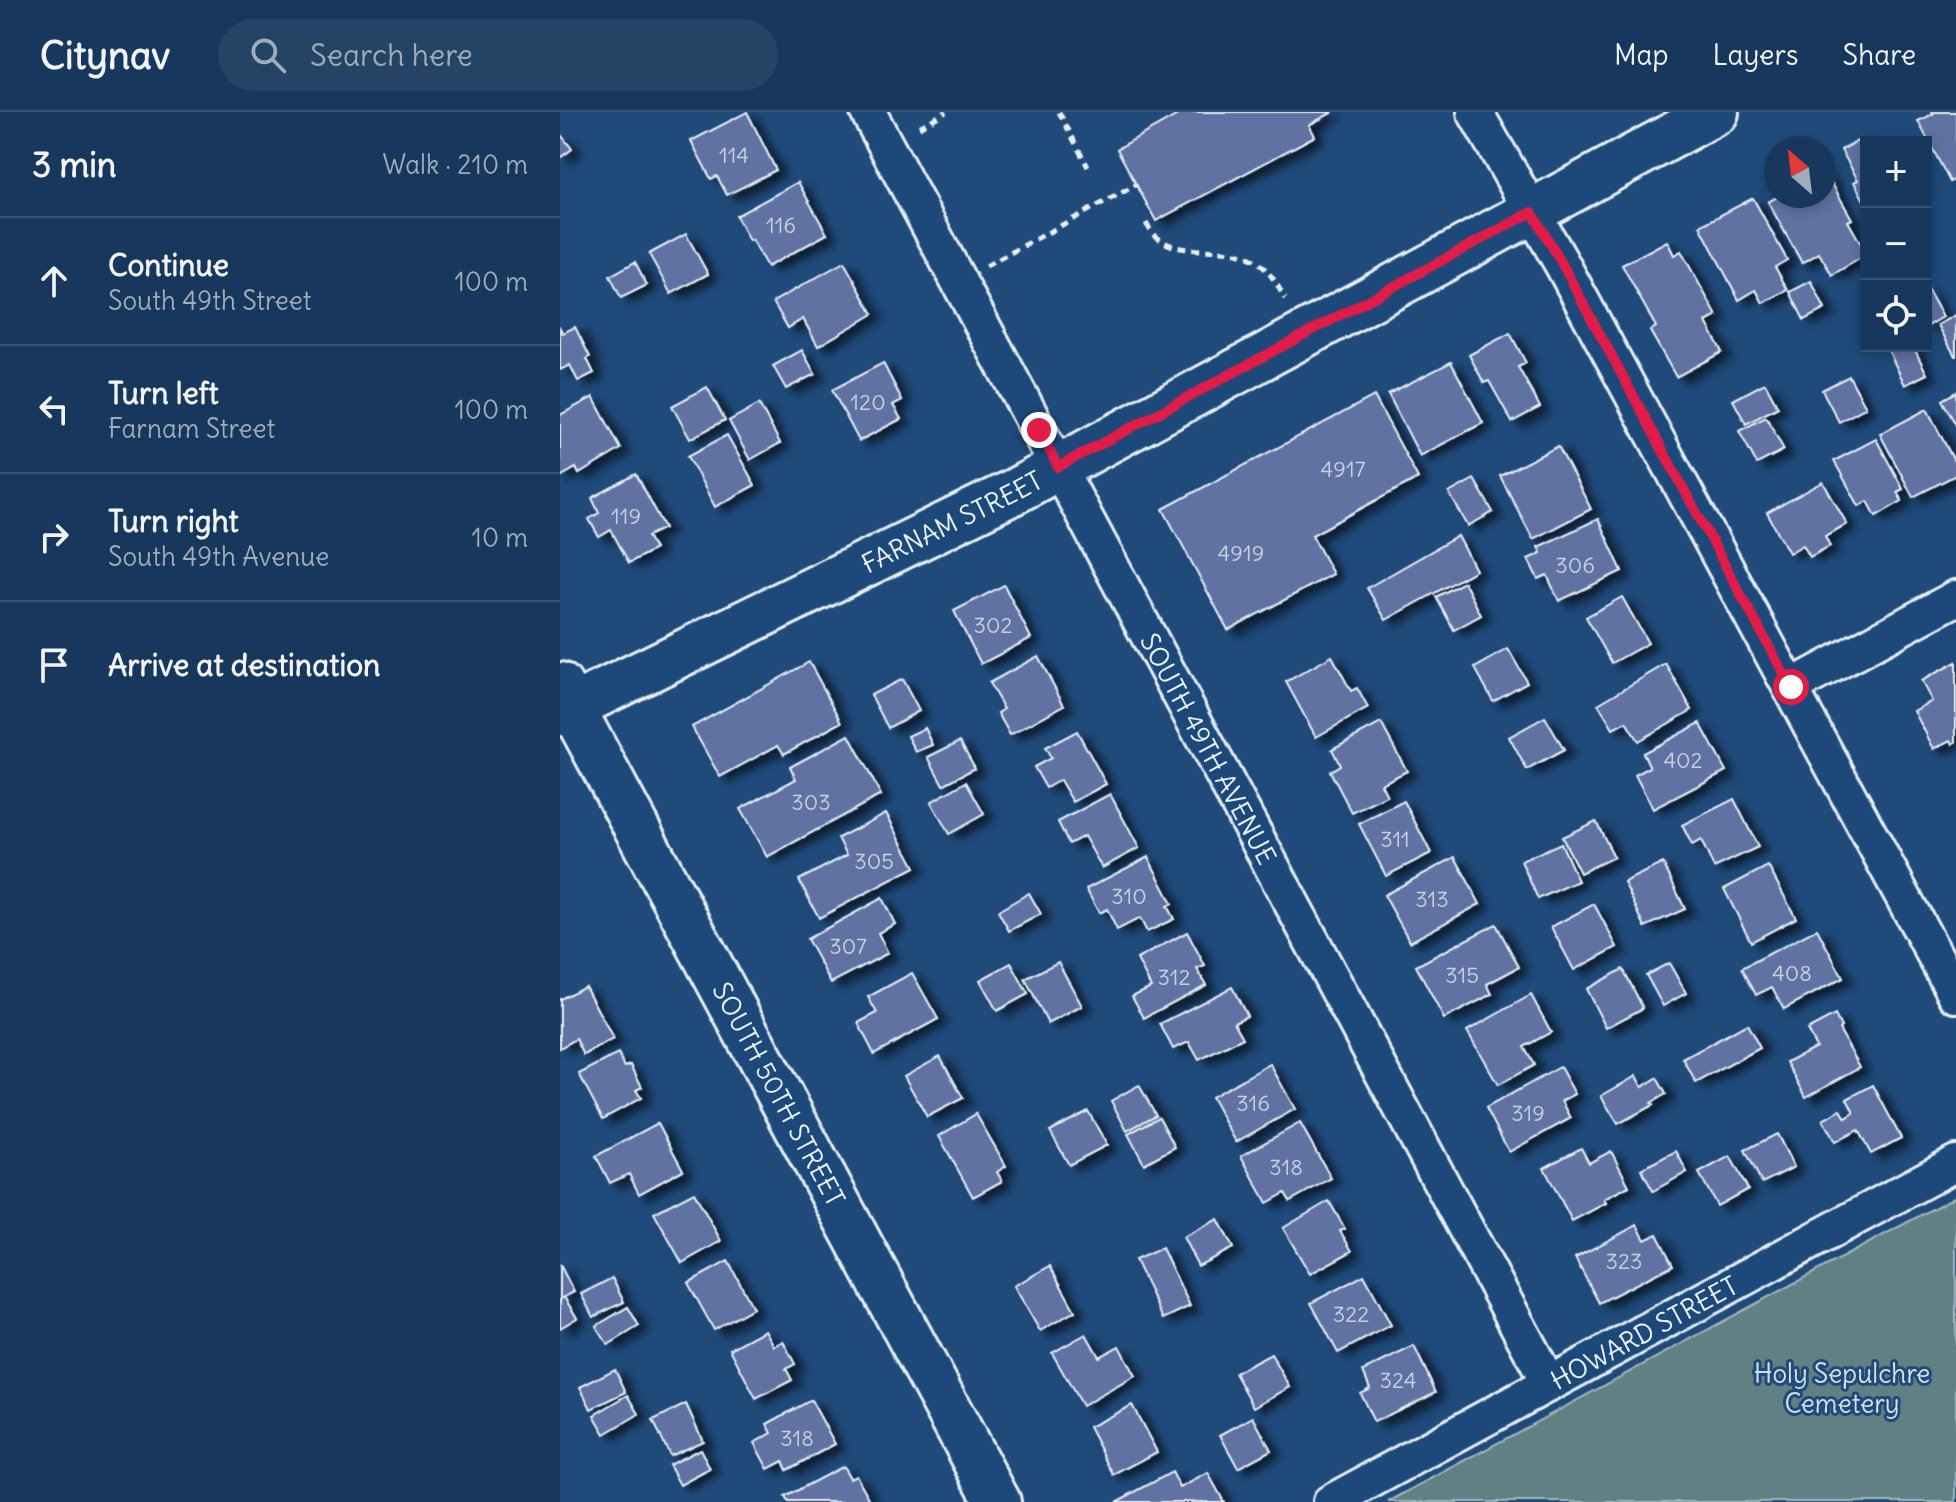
<!DOCTYPE html>
<meta charset="utf-8">
<style>
:root{--surface:#17385c;--page:#244365;--text:#f1f3f6;--muted:#9eacbb;--line:#365272}
body{margin:0;font-family:Delius,sans-serif;background:var(--page);color:var(--text)}
.controls{position:absolute;right:24px;top:24px;display:grid;overflow:hidden;border-radius:0px;box-shadow:0 4px 12px #0003}
.controls button{width:72px;height:72px;display:grid;place-items:center;padding:0;border:0;border-bottom:2px solid var(--line);background:var(--surface);color:var(--text);font:40px sans-serif}
.compass{position:absolute;left:1204px;top:24px;width:72px;height:72px;border-radius:50%;background:var(--surface);box-shadow:0 4px 12px #0003;rotate:332deg}
.stop{position:absolute;width:24px;height:24px;margin:-18px;border:6px solid #e11d48;border-radius:50%;background:#fff}
.stop.end{background:#e11d48;border-color:#fff;box-shadow:0 2px 8px #0008}
.list{margin:0;padding:0;list-style:none}
h2{display:flex;justify-content:space-between;align-items:center;height:104px;margin:0;padding:0 32px;font-size:34px}
h2 small{font-size:26px;font-weight:400;color:var(--muted)}
.list li{display:grid;grid-template-columns:52px 1fr auto;gap:24px;align-items:center;box-sizing:border-box;height:128px;padding:0 32px;border-top:2px solid var(--line)}
.list b{display:block;font-size:30px;white-space:nowrap}
.list p{margin:0;font-size:26px;white-space:nowrap;color:var(--muted)}
.list em{font-size:26px;font-style:normal;color:var(--muted)}
.icon{flex:none;width:44px;height:44px;fill:none;stroke:currentColor;stroke-width:2;stroke-linecap:round;stroke-linejoin:round}
.map{position:relative;flex:none;width:1396px;height:1390px;overflow:hidden}
header{display:flex;align-items:center;gap:48px;box-sizing:border-box;height:112px;padding:0 40px;background:var(--surface);border-bottom:2px solid var(--line)}
header strong{font-size:38px}
nav{display:flex;gap:44px;margin-inline-start:auto;font-size:28px}
.search{width:560px;height:72px;background:var(--page);display:flex;align-items:center;gap:20px;box-sizing:border-box;padding:0 28px;border-radius:44px;color:var(--muted);font-size:30px}
main{display:flex}
aside{flex:1;background:var(--surface)}
.map>svg:first-child{display:block}
</style>
<header>
<strong>Citynav</strong>
<div class="search"><svg class="icon" aria-label="search" viewBox="0 0 24 24"><circle cx="10" cy="10" r="6"/><path d="M15 15l6 6"/></svg>Search here</div>
<nav><a>Map</a><a>Layers</a><a>Share</a></nav>
</header>
<main>
<aside>
<h2>3 min<small>Walk · 210 m</small></h2>
<ul class="list">
<li><svg class="icon" aria-label="ahead" viewBox="0 0 24 24"><path d="M12 20V5M6 11l6-6 6 6"/></svg><div><b>Continue</b><p>South 49th Street</p></div><em>100 m</em></li>
<li><svg class="icon" aria-label="left" viewBox="0 0 24 24"><path d="M17 20v-9H6M10 6l-5 5 5 5"/></svg><div><b>Turn left</b><p>Farnam Street</p></div><em>100 m</em></li>
<li><svg class="icon" aria-label="right" viewBox="0 0 24 24"><path d="M7 20v-9h11M14 6l5 5-5 5"/></svg><div><b>Turn right</b><p>South 49th Avenue</p></div><em>10 m</em></li>
<li><svg class="icon" aria-label="arrive" viewBox="0 0 24 24"><path d="M6 21V4h12l-3 4 3 4H6"/></svg><div><b>Arrive at destination</b></div></li>
</ul>
</aside>
<div class="map">
<svg width="1396" height="1390" viewBox="0 0 1396 1390">
<defs>
<filter id="shadow"><feDropShadow dx="9" dy="5" stdDeviation="4" flood-color="#0009"/></filter>
</defs>
<rect width="100%" height="100%" fill="#1f4a7a"/>
<filter id="ink" filterUnits="userSpaceOnUse"><feTurbulence type="fractalNoise" baseFrequency=".0125" numOctaves="2"/><feDisplacementMap in="SourceGraphic" scale="16" xChannelSelector="R" yChannelSelector="G"/><feConvolveMatrix kernelMatrix="1 2 1 2 8 2 1 2 1" color-interpolation-filters="sRGB"/></filter>
<g filter="url(#ink)">
<path fill="#608084" stroke="#a4b8be" stroke-width="2" d="M1396 1084V1390H828Z"/>
<g fill="#5f72a2" stroke="#e8f1f8" stroke-width="2" filter="url(#shadow)">
<path d="M187 0 216 58 167 83 157 64 151 67 131 29Z"/>
<path d="M623 0H773L749 13 755 24 596 109 557 37Z"/>
<path d="M1372 0H1396V67L1390 70 1358 9 1373 2Z"/>
<path d="M2 24 12 37 0 46V26Z"/>
<path d="M1301 27 1306 36V92L1294 70 1298 68 1281 38Z"/>
<path d="M1266 61 1292 107 1288 109 1306 141V143L1272 163 1259 141 1242 151 1208 90 1219 84H1264V62Z"/>
<path d="M238 70 267 122 207 155 192 128 189 129 176 104Z"/>
<path d="M1193 86 1227 148 1215 155 1228 178 1203 191 1196 178 1179 188 1140 114Z"/>
<path d="M126 122 148 162 111 182 89 142Z"/>
<path d="M1107 129 1114 143 1121 139 1157 204 1146 210 1162 240 1116 265 1090 219 1096 215 1062 153Z"/>
<path d="M75 150 87 173 61 186 50 164Z"/>
<path d="M284 150 313 202 258 234 243 207 228 216 213 190Z"/>
<path d="M1251 169 1265 197 1244 208 1230 180Z"/>
<path d="M1366 175 1383 205 1366 215Z"/>
<path d="M1396 203V244H1395L1378 213Z"/>
<path d="M15 215 30 245 27 247 34 261 18 269 10 253 0 258V216L3 221Z"/>
<path d="M950 221 966 251 958 255 980 295 952 310 929 269 924 271 909 243Z"/>
<path d="M1337 234H1353L1367 262 1345 273 1328 238Z"/>
<path d="M242 238 255 262 226 277 213 254Z"/>
<path d="M891 250 923 311 860 344 828 282Z"/>
<path d="M323 251 342 288 333 293 341 307 299 329 272 278Z"/>
<path d="M1289 264 1306 295 1279 310 1262 278Z"/>
<path d="M1205 271 1218 295 1186 312 1173 288Z"/>
<path d="M147 275 165 308 130 327 112 294Z"/>
<path d="M1396 280V313L1382 288Z"/>
<path d="M814 284 858 366 752 423 773 462 668 518 603 397Z"/>
<path d="M33 285 61 337 19 362 16 356 0 365V303Z"/>
<path d="M199 292 220 331 190 348 169 309Z"/>
<path d="M1367 297 1396 353V363L1353 385 1320 322Z"/>
<path d="M1206 305 1224 338 1197 352 1179 319Z"/>
<path d="M167 323 195 373 155 395 128 344Z"/>
<path d="M1316 327 1343 377 1337 380 1342 389 1316 404 1308 389 1299 394 1274 349Z"/>
<path d="M998 334 1031 397 973 427 940 364Z"/>
<path d="M76 362 105 416 88 424 95 437 69 451 51 418 39 425 29 407 39 401 32 386Z"/>
<path d="M914 367 933 400 908 414 889 381Z"/>
<path d="M1263 370 1287 412 1265 424 1270 434 1250 445 1243 433 1229 441 1207 401Z"/>
<path d="M1038 407 1062 459 999 489 987 463 978 467 968 447 981 441 978 435Z"/>
<path d="M898 424 916 458 826 508 807 476Z"/>
<path d="M904 470 921 503 894 518 876 485Z"/>
<path d="M444 473 471 526 421 552 394 499Z"/>
<path d="M1062 485 1088 531 1052 551 1026 505Z"/>
<path d="M948 537 967 570 933 589 915 556Z"/>
<path d="M478 544 504 593 450 623 438 601 444 597 429 571Z"/>
<path d="M772 544 791 579 797 576 808 596 756 625 726 570Z"/>
<path d="M249 550 282 610 224 642 218 633 160 665 132 615Z"/>
<path d="M1396 550V630L1393 632 1391 628 1374 637 1354 599 1372 589 1361 569Z"/>
<path d="M1106 552 1132 598 1078 629 1066 610 1053 617 1038 592Z"/>
<path d="M342 567 359 599 328 616 311 583Z"/>
<path d="M985 605 1004 638 967 658 949 625Z"/>
<path d="M821 611 847 659 821 672 827 684 792 701 770 659 780 653 772 637Z"/>
<path d="M1140 611 1166 659 1093 697 1075 663 1090 655 1083 641Z"/>
<path d="M365 616 373 633 356 640 348 624Z"/>
<path d="M517 619 546 672 513 690 500 668 486 676 474 655 491 646 485 636Z"/>
<path d="M289 623 321 683 207 745 180 697 236 667 230 655Z"/>
<path d="M400 629 415 656 383 673 368 645Z"/>
<path d="M406 670 424 702 389 722 371 690Z"/>
<path d="M550 682 579 736 542 756 524 724 509 732 498 710Z"/>
<path d="M1174 687 1198 735 1154 756 1141 728 1132 733 1122 713Z"/>
<path d="M844 689 871 741 826 764 799 712Z"/>
<path d="M326 701 355 755 259 806 239 768 287 743 278 726Z"/>
<path d="M1036 709 1054 745 1020 761 1002 725Z"/>
<path d="M1001 731 1018 769 978 787 961 749Z"/>
<path d="M588 745 612 792 607 794 614 807 587 820 580 806 557 818 547 797 539 801 526 777Z"/>
<path d="M895 745 920 792 850 830 824 783Z"/>
<path d="M1103 751 1125 797 1085 815 1064 770Z"/>
<path d="M1208 754 1236 806 1191 830 1164 777Z"/>
<path d="M469 781 481 802 449 819 438 799Z"/>
<path d="M322 786 335 812 318 821 328 841 271 871 247 827Z"/>
<path d="M1034 792 1057 835 1014 858 991 815Z"/>
<path d="M936 812 959 855 927 872 932 882 884 907 856 854Z"/>
<path d="M1257 817 1283 866 1224 897 1212 875 1196 883 1182 856Z"/>
<path d="M627 820 645 854 637 857 646 873 584 906 572 884 591 875 577 847Z"/>
<path d="M498 850 522 894 488 912 465 867Z"/>
<path d="M451 851 468 882 437 899 420 868Z"/>
<path d="M1109 851 1126 881 1103 894 1086 863Z"/>
<path d="M1063 857 1083 896 1046 916 1026 877Z"/>
<path d="M352 861 378 907 314 942 298 911 317 901 308 885Z"/>
<path d="M25 874 53 927 24 943 16 927 0 936V887Z"/>
<path d="M672 875 687 904 674 910 683 926 639 948 629 930 613 937 600 912Z"/>
<path d="M971 883 991 920 964 935 974 953 938 973 907 919Z"/>
<path d="M1275 903 1281 915 1279 917 1300 955 1246 985 1227 950 1256 935 1247 918Z"/>
<path d="M1187 912 1200 936 1136 971 1123 947Z"/>
<path d="M58 942 65 955 71 953 82 975 76 978 81 986 43 1007 19 962Z"/>
<path d="M380 944 403 986 367 1005 344 964Z"/>
<path d="M710 952 735 997 676 1030 651 985Z"/>
<path d="M1000 955 1015 982 1002 989 1011 1006 949 1040 926 996Z"/>
<path d="M1076 964 1082 975 1097 966 1106 982 1091 991 1093 993 1058 1012 1041 984Z"/>
<path d="M579 973 596 1003 567 1019 551 989Z"/>
<path d="M1313 973 1341 1026 1311 1042 1298 1018 1275 1030 1263 1008 1281 998 1286 1006 1294 1001 1287 987Z"/>
<path d="M528 999 547 1033 509 1053 490 1019Z"/>
<path d="M416 1002 446 1054 437 1060 442 1069 413 1085 379 1024Z"/>
<path d="M599 1005 615 1035 584 1052 568 1022Z"/>
<path d="M98 1011 123 1058 79 1082 69 1062 50 1071 36 1044Z"/>
<path d="M740 1011 771 1066 730 1089 725 1081 707 1091 681 1044Z"/>
<path d="M1217 1022 1234 1055 1202 1071 1185 1038Z"/>
<path d="M1021 1036 1029 1051 1051 1039 1069 1074 1044 1087 1046 1091 1012 1109 984 1056Z"/>
<path d="M1116 1039 1127 1060 1093 1079 1081 1057Z"/>
<path d="M1170 1044 1188 1077 1157 1094 1139 1061Z"/>
<path d="M134 1080 161 1129 122 1151 94 1101Z"/>
<path d="M769 1089 785 1117 780 1119 792 1139 750 1162 723 1116Z"/>
<path d="M658 1107 673 1136 638 1154 623 1125Z"/>
<path d="M1077 1113 1085 1128 1097 1122 1113 1153 1039 1191 1015 1146Z"/>
<path d="M602 1136 630 1194 603 1207 575 1148Z"/>
<path d="M168 1149 193 1196 154 1218 128 1171Z"/>
<path d="M0 1153 14 1180 0 1187Z"/>
<path d="M490 1154 515 1199 480 1219 454 1174Z"/>
<path d="M804 1163 831 1213 778 1241 751 1191Z"/>
<path d="M52 1166 64 1190 33 1205 21 1182Z"/>
<path d="M4 1185 17 1206 0 1216V1188Z"/>
<path d="M68 1195 79 1214 48 1233 36 1214Z"/>
<path d="M205 1218 214 1234 223 1229 235 1252 226 1257 232 1268 196 1287 170 1237Z"/>
<path d="M526 1222 539 1245 559 1234 575 1264 522 1294 492 1241Z"/>
<path d="M854 1234 876 1280 814 1310 800 1281 810 1276 803 1259Z"/>
<path d="M711 1242 730 1275 694 1295 675 1261Z"/>
<path d="M55 1257 66 1280 31 1297 20 1275Z"/>
<path d="M68 1283 79 1302 45 1322 34 1303Z"/>
<path d="M251 1288 275 1332 227 1358 223 1349 208 1357 194 1331 212 1321 207 1312Z"/>
<path d="M126 1292 143 1329 110 1344 93 1308Z"/>
<path d="M572 1293 597 1340 554 1363 529 1315Z"/>
<path d="M693 1305 711 1338 678 1356 660 1323Z"/>
<path d="M140 1337 150 1357 120 1373 109 1353Z"/>
<path d="M283 1354 290 1366 296 1363 311 1390H228L225 1385Z"/>
<path d="M612 1360 620 1376 648 1361 664 1390H556Z"/>
</g>
<g fill="none" stroke-linecap="round" stroke-linejoin="round">
<defs>
<g id="minor">
<path id="s1" d="M308 0 989 1272"/>
<path d="M915 0 1002 152 1396 883"/>
<path d="M1231 575 1396 486"/>
<path id="s2" d="M771 1390 1396 1051"/>
</g>
<g id="secondary">
<path id="s3" d="M0 573 438 1390"/>
<path id="s4" d="M0 601 455 379 1156 0"/>
</g>
</defs>
<use href="#minor" stroke="#e8f1f8" stroke-width="40"/>
<use href="#secondary" stroke="#e8f1f8" stroke-width="50"/>
<g stroke="#e8f1f8" stroke-width="5" stroke-dasharray="8 6" stroke-linecap="butt">
<path d="M499 0 528 55"/>
<path d="M359 15 386 0"/>
<path d="M586 111C609 154 660 127 694 148 709 157 717 172 725 187"/>
<path d="M426 154 576 73"/>
</g>
<use href="#minor" stroke="#1f4a7a" stroke-width="34"/>
<use href="#secondary" stroke="#1f4a7a" stroke-width="44"/>
</g>
</g>
<g fill="none" stroke-linecap="round" stroke-linejoin="round" filter="url(#ink)">
<path stroke="#e11d48" stroke-width="10" d="M479 318 498 355 972 100 1002 152 1231 575"/>
</g>
<g text-anchor="middle" dominant-baseline="central" stroke-width="6" stroke-linejoin="round" paint-order="stroke">
<g font-size="22" fill="#c6d1e2">
<text x="174" y="43">114</text>
<text x="221" y="113">116</text>
<text x="308" y="290">120</text>
<text x="783" y="357">4917</text>
<text x="66" y="404">119</text>
<text x="681" y="441">4919</text>
<text x="1015" y="453">306</text>
<text x="433" y="513">302</text>
<text x="1123" y="648">402</text>
<text x="251" y="690">303</text>
<text x="835" y="727">311</text>
<text x="314" y="749">305</text>
<text x="569" y="784">310</text>
<text x="872" y="787">313</text>
<text x="288" y="834">307</text>
<text x="1232" y="861">408</text>
<text x="902" y="863">315</text>
<text x="614" y="865">312</text>
<text x="693" y="991">316</text>
<text x="968" y="1001">319</text>
<text x="726" y="1055">318</text>
<text x="1064" y="1149">323</text>
<text x="791" y="1202">322</text>
<text x="838" y="1268">324</text>
<text x="237" y="1326">318</text>
</g>
<g font-size="26" fill="#e8f1f8" stroke="#1f4a7a">
<text stroke="none"><textPath href="#s4" startOffset="436">FARNAM STREET</textPath></text>
<text stroke="none"><textPath href="#s1" startOffset="722">SOUTH 49TH AVENUE</textPath></text>
<text stroke="none"><textPath href="#s3" startOffset="464">SOUTH 50TH STREET</textPath></text>
<text stroke="none"><textPath href="#s2" startOffset="356">HOWARD STREET</textPath></text>
</g>
<g font-size="26" fill="#d4e0e7" stroke="#1f4a7a">
<text x="1282" y="1261">Holy Sepulchre<tspan x="1282" dy="30">Cemetery</tspan></text>
</g>
</g>
</svg>
<div class="controls">
<button>+</button>
<button>−</button>
<button><svg class="icon" aria-label="locate" viewBox="0 0 24 24"><circle cx="12" cy="12" r="6"/><path d="M12 2v4M12 18v4M2 12h4M18 12h4"/></svg></button>
</div>
<svg class="compass" viewBox="-18 -18 36 36"><path d="M0-13l5 13h-10z" fill="#e53935"/><path d="M0 13l5-13h-10z" fill="#9eacbb"/></svg>
<div class="stop" style="left:1231px;top:575px"></div>
<div class="stop end" style="left:479px;top:318px"></div>
</div>
</main>
